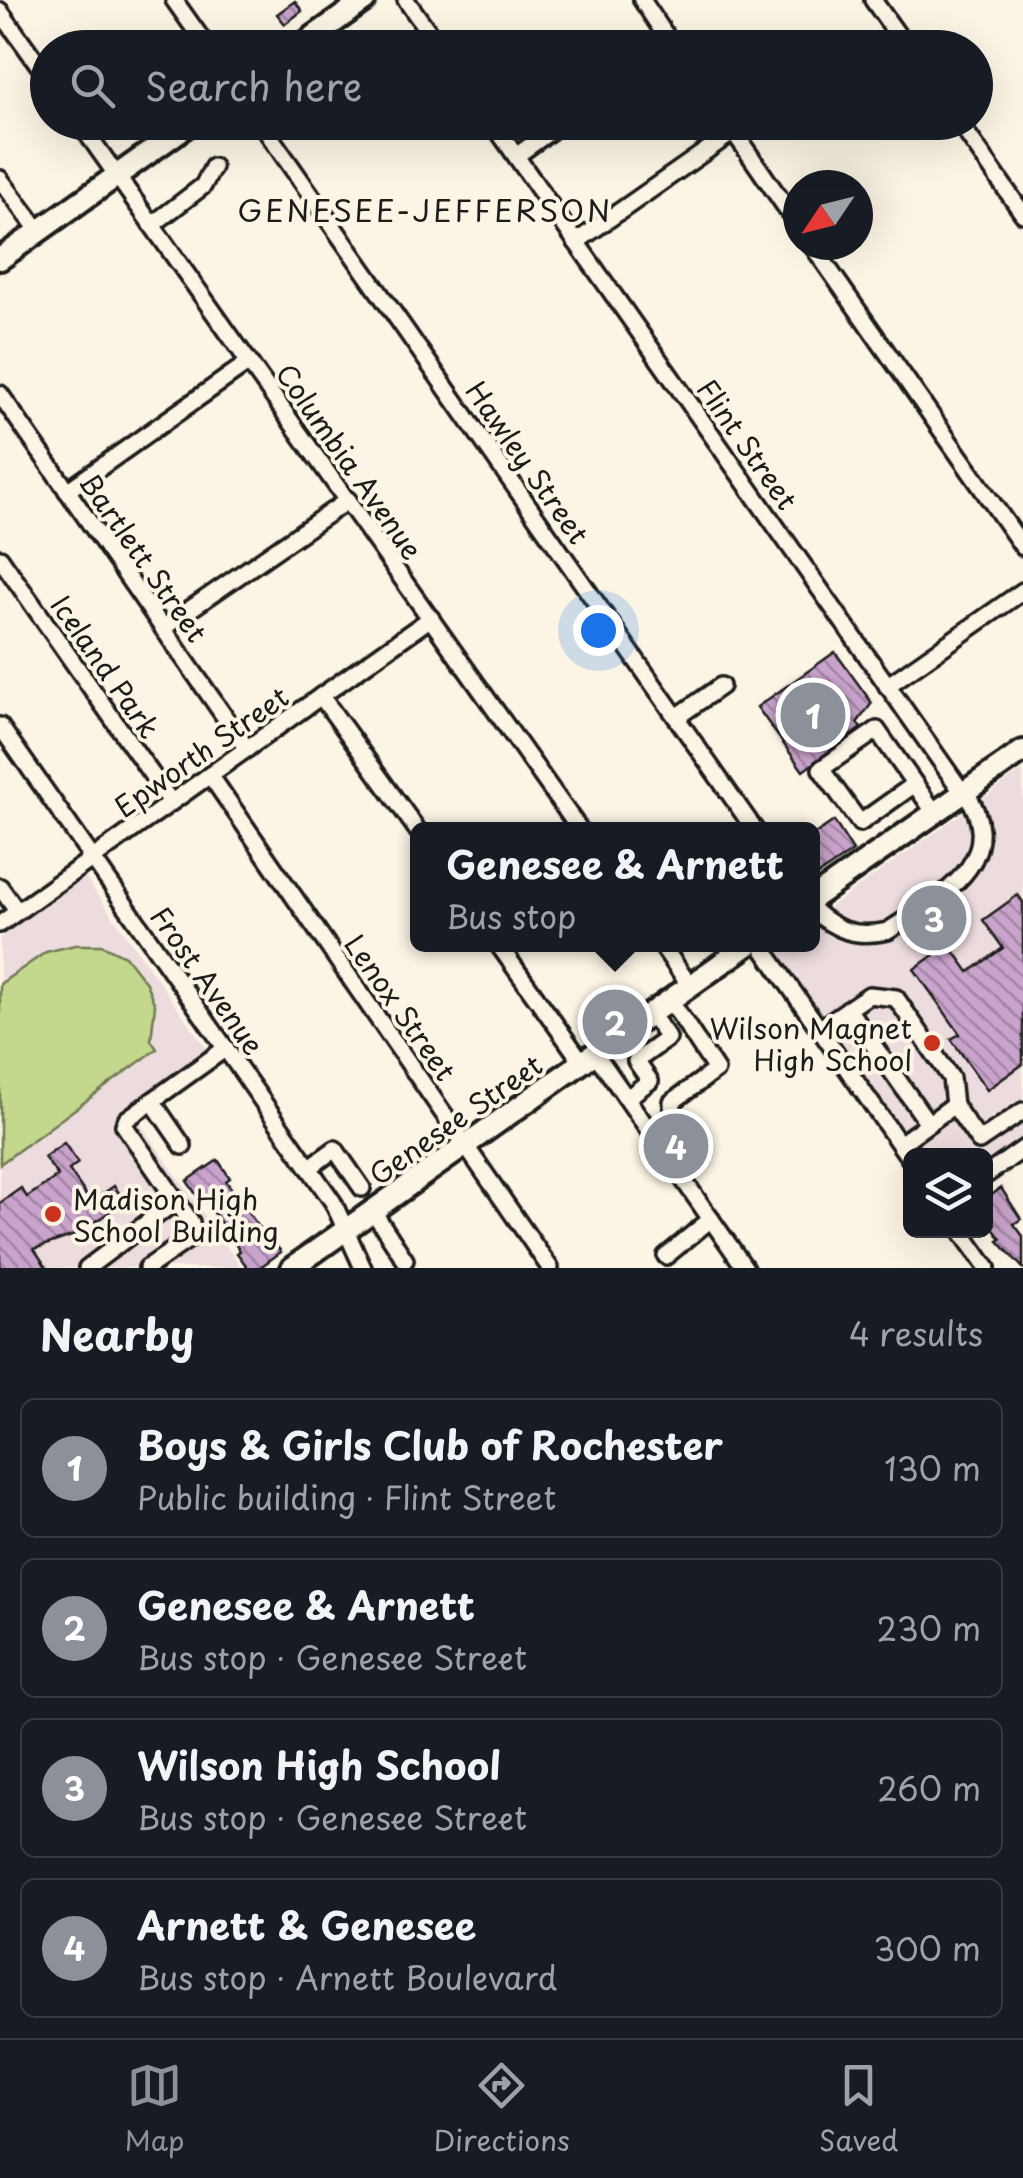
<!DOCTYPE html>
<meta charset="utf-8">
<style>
:root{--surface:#171b24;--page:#242831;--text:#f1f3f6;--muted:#9ea1a6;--line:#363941;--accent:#8c9099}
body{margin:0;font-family:"Playpen Sans",sans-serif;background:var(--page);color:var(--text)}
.controls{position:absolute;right:30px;bottom:30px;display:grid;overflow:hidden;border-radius:15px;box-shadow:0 10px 40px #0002}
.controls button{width:90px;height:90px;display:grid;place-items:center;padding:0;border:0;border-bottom:2px solid var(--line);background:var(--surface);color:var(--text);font:50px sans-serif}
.compass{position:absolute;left:783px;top:170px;width:90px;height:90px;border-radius:50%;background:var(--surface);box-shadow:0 10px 40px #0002;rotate:235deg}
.you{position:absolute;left:598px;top:630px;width:35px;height:35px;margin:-25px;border:8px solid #fff;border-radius:50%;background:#1a73e8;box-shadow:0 0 0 15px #1a73e833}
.badge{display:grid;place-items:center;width:65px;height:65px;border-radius:50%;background:var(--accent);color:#fff;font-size:32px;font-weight:700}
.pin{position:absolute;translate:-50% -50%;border:5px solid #fff;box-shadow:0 2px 10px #0006}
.popup{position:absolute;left:410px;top:822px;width:410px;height:130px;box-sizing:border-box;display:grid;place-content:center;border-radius:15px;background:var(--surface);filter:drop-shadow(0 2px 8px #0005);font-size:32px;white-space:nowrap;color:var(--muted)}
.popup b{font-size:38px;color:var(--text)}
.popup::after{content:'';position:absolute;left:50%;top:100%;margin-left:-20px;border:20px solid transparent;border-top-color:var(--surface)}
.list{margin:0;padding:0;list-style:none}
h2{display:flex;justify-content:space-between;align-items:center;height:130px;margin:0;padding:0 40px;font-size:42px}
h2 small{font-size:32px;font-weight:400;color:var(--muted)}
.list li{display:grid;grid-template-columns:65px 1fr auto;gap:30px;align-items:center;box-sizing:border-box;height:140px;margin:0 20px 20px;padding:0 20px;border:2px solid var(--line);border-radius:15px}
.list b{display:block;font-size:38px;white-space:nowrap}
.list p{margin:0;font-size:32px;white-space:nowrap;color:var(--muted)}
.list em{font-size:32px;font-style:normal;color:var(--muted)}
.icon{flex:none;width:55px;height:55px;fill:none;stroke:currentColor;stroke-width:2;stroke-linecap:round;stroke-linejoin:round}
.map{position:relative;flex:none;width:1023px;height:1268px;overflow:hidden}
.search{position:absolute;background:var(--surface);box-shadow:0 10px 40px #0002;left:30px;right:30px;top:30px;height:110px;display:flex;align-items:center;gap:25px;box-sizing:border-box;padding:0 35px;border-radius:55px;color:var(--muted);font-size:38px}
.sheet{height:770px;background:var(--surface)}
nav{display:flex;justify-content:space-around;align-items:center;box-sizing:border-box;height:140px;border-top:2px solid var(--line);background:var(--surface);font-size:28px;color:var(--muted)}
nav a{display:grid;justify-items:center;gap:5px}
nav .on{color:var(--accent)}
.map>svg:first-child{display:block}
</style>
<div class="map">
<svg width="1023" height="1268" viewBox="0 0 1023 1268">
<defs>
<pattern id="building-back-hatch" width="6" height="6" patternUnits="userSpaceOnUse" patternTransform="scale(2.5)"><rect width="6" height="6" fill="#c9a3cb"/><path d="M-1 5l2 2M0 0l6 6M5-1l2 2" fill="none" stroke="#a284a4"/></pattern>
</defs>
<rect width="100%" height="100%" fill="#fcf5e5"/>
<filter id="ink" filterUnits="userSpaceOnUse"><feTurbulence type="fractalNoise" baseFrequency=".01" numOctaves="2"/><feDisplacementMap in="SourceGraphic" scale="20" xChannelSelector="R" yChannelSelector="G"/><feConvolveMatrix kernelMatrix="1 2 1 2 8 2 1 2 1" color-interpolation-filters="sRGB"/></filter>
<g filter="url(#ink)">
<g fill="#eddcdd">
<path d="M1023 770V1139L986 1166V1156L921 1155 773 947 812 944 813 919Z"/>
<path d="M85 877 219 1066 139 1122 242 1268H0V938Z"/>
</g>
<path fill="#c3d78d" stroke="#707a54" stroke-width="2.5" d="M75 945H102L125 956 146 983 155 1005 151 1040 157 1049 0 1164V984L46 952Z"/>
<g fill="url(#building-back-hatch)" stroke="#1c1c1c" stroke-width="2.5">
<path d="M295 1 302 11 285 24 277 14Z"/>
<path d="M835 652 872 703 857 723 861 728 803 771 757 707Z"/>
<path d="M834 821 853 851 812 879V836Z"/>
<path d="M1018 895 1023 902V1064L987 1090 951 1039 960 1034 914 969 949 944 969 972 1003 948 983 920Z"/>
<path d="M64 1143 78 1163 69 1170 91 1202 114 1186 125 1201 92 1224 95 1228 34 1249 47 1268H0V1203L21 1188 27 1197 58 1176 44 1157Z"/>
<path d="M218 1160 230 1178 226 1181 263 1233 266 1231 281 1252 259 1268H248L237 1253 240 1251 203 1197 200 1200 187 1181Z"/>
<path d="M1001 1188 1021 1219 1014 1224 1023 1236V1268L998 1241 1001 1239 992 1227 995 1225 991 1219 993 1217 986 1206V1199Z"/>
</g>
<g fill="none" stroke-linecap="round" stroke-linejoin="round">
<defs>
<g id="minor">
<path d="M174 0 208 48"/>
<path d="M406 0 440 48"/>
<path d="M642 0 674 48"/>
<path d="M873 0 907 48"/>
<path d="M0 11 48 78"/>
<path d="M79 122 580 830"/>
<path d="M260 122 755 830"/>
<path d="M492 122 963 793"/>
<path d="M727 122 798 225"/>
<path d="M959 122 1023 214"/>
<path d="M516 156 563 122"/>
<path d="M0 179 39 231"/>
<path d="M152 225 203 186 213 167"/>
<path d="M576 242 733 132"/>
<path d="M812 245 1023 547"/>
<path d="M0 394 247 749"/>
<path d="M67 491 249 362"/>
<path d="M0 558 171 802"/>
<path d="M163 628 348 500"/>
<path d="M887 686 1023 591"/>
<path d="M321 696 418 831"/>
<path d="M677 717 721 686"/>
<path d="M0 726 333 1202 363 1268"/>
<path d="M210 775 550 1268"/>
<path d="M915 784 860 823 821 769 877 730 935 813"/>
<path d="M0 887 17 911"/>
<path d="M812 909C836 931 856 938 888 931 937 898 1013 862 965 791"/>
<path d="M0 924 431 618"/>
<path d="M498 944 582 1062"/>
<path d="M661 944 690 986"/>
<path d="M760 944 910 1159"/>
<path d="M848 1009 928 1123"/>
<path d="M819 1029 869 995 896 998 951 1078 954 1105 900 1144"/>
<path d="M595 1053 745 1268"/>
<path d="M627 1098 650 1081 636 1061 668 1038 651 1014"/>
<path d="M152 1101 183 1146"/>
<path d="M954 1105 979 1141 1023 1111"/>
<path d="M652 1134 673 1120 672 1102 716 1070 670 1000"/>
<path d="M309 1168 335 1149 362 1188"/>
<path d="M986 1175 1023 1149"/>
<path d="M373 1211 405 1260"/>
<path d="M960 1230 987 1268"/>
<path d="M666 1256 711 1219"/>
<path d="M87 1268 176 1201"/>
<path d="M147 1268 192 1237 191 1222 124 1125 127 1119 226 1048"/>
</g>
<g id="major">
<path d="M298 48 365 0"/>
<path d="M0 259 192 122"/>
<path d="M812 899 1023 751"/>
<path d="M292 1268 749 944"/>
</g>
</defs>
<use href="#minor" stroke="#1c1c1c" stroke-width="22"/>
<use href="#major" stroke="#1c1c1c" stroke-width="28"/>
<use href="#minor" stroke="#fcf5e5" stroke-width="15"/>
<use href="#major" stroke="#fcf5e5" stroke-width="20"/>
</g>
</g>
<g fill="#c8321e" stroke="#fcf5e5" stroke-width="4">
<circle cx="932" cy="1043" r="10"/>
<circle cx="53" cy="1214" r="10"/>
</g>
<g text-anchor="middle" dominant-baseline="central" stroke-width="8" stroke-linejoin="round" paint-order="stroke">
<g font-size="28" fill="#1c1c1c" stroke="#fcf5e5">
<text transform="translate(748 444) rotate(55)">Flint Street</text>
<text transform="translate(350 461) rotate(55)">Columbia Avenue</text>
<text transform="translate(528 462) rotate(55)">Hawley Street</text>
<text transform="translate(144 557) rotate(55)">Bartlett Street</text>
<text transform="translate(106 666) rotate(55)">Iceland Park</text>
<text transform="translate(201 751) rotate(-35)">Epworth Street</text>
<text transform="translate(208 980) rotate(55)">Frost Avenue</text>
<text transform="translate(401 1007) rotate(55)">Lenox Street</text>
<text transform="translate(455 1119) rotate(-35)">Genesee Street</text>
</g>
<g font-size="28" fill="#1c1c1c" stroke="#fcf5e5" text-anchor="end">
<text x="912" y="1027">Wilson Magnet<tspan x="912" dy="32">High School</tspan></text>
<text x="73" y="1198" text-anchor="start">Madison High<tspan x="73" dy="32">School Building</tspan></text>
</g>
<g font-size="30" letter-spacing="2.5" fill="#1c1c1c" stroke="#fcf5e5">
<text x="425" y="209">GENESEE-JEFFERSON</text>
</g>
</g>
</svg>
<div class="controls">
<button><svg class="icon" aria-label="layers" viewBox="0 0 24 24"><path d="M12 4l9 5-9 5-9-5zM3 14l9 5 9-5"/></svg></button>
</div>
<svg class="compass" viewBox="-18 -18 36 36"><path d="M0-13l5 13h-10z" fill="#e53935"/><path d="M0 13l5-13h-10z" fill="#9ea1a6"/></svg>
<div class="you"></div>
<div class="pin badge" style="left:813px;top:715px">1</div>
<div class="pin badge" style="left:615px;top:1022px">2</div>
<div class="popup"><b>Genesee &amp; Arnett</b>Bus stop</div>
<div class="pin badge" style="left:934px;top:918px">3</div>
<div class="pin badge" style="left:676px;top:1146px">4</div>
<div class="search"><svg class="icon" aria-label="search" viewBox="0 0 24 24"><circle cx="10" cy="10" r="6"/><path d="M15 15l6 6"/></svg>Search here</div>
</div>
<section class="sheet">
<h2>Nearby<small>4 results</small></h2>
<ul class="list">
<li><span class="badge">1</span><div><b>Boys &amp; Girls Club of Rochester</b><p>Public building · Flint Street</p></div><em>130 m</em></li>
<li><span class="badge">2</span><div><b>Genesee &amp; Arnett</b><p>Bus stop · Genesee Street</p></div><em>230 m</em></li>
<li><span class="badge">3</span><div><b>Wilson High School</b><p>Bus stop · Genesee Street</p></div><em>260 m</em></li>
<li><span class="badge">4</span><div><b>Arnett &amp; Genesee</b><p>Bus stop · Arnett Boulevard</p></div><em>300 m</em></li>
</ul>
</section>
<nav>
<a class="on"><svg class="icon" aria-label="map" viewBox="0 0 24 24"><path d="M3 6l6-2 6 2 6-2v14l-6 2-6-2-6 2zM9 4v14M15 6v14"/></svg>Map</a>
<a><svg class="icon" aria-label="directions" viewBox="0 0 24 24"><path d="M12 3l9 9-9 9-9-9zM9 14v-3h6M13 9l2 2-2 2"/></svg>Directions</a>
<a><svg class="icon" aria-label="saved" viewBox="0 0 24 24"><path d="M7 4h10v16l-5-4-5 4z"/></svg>Saved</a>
</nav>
